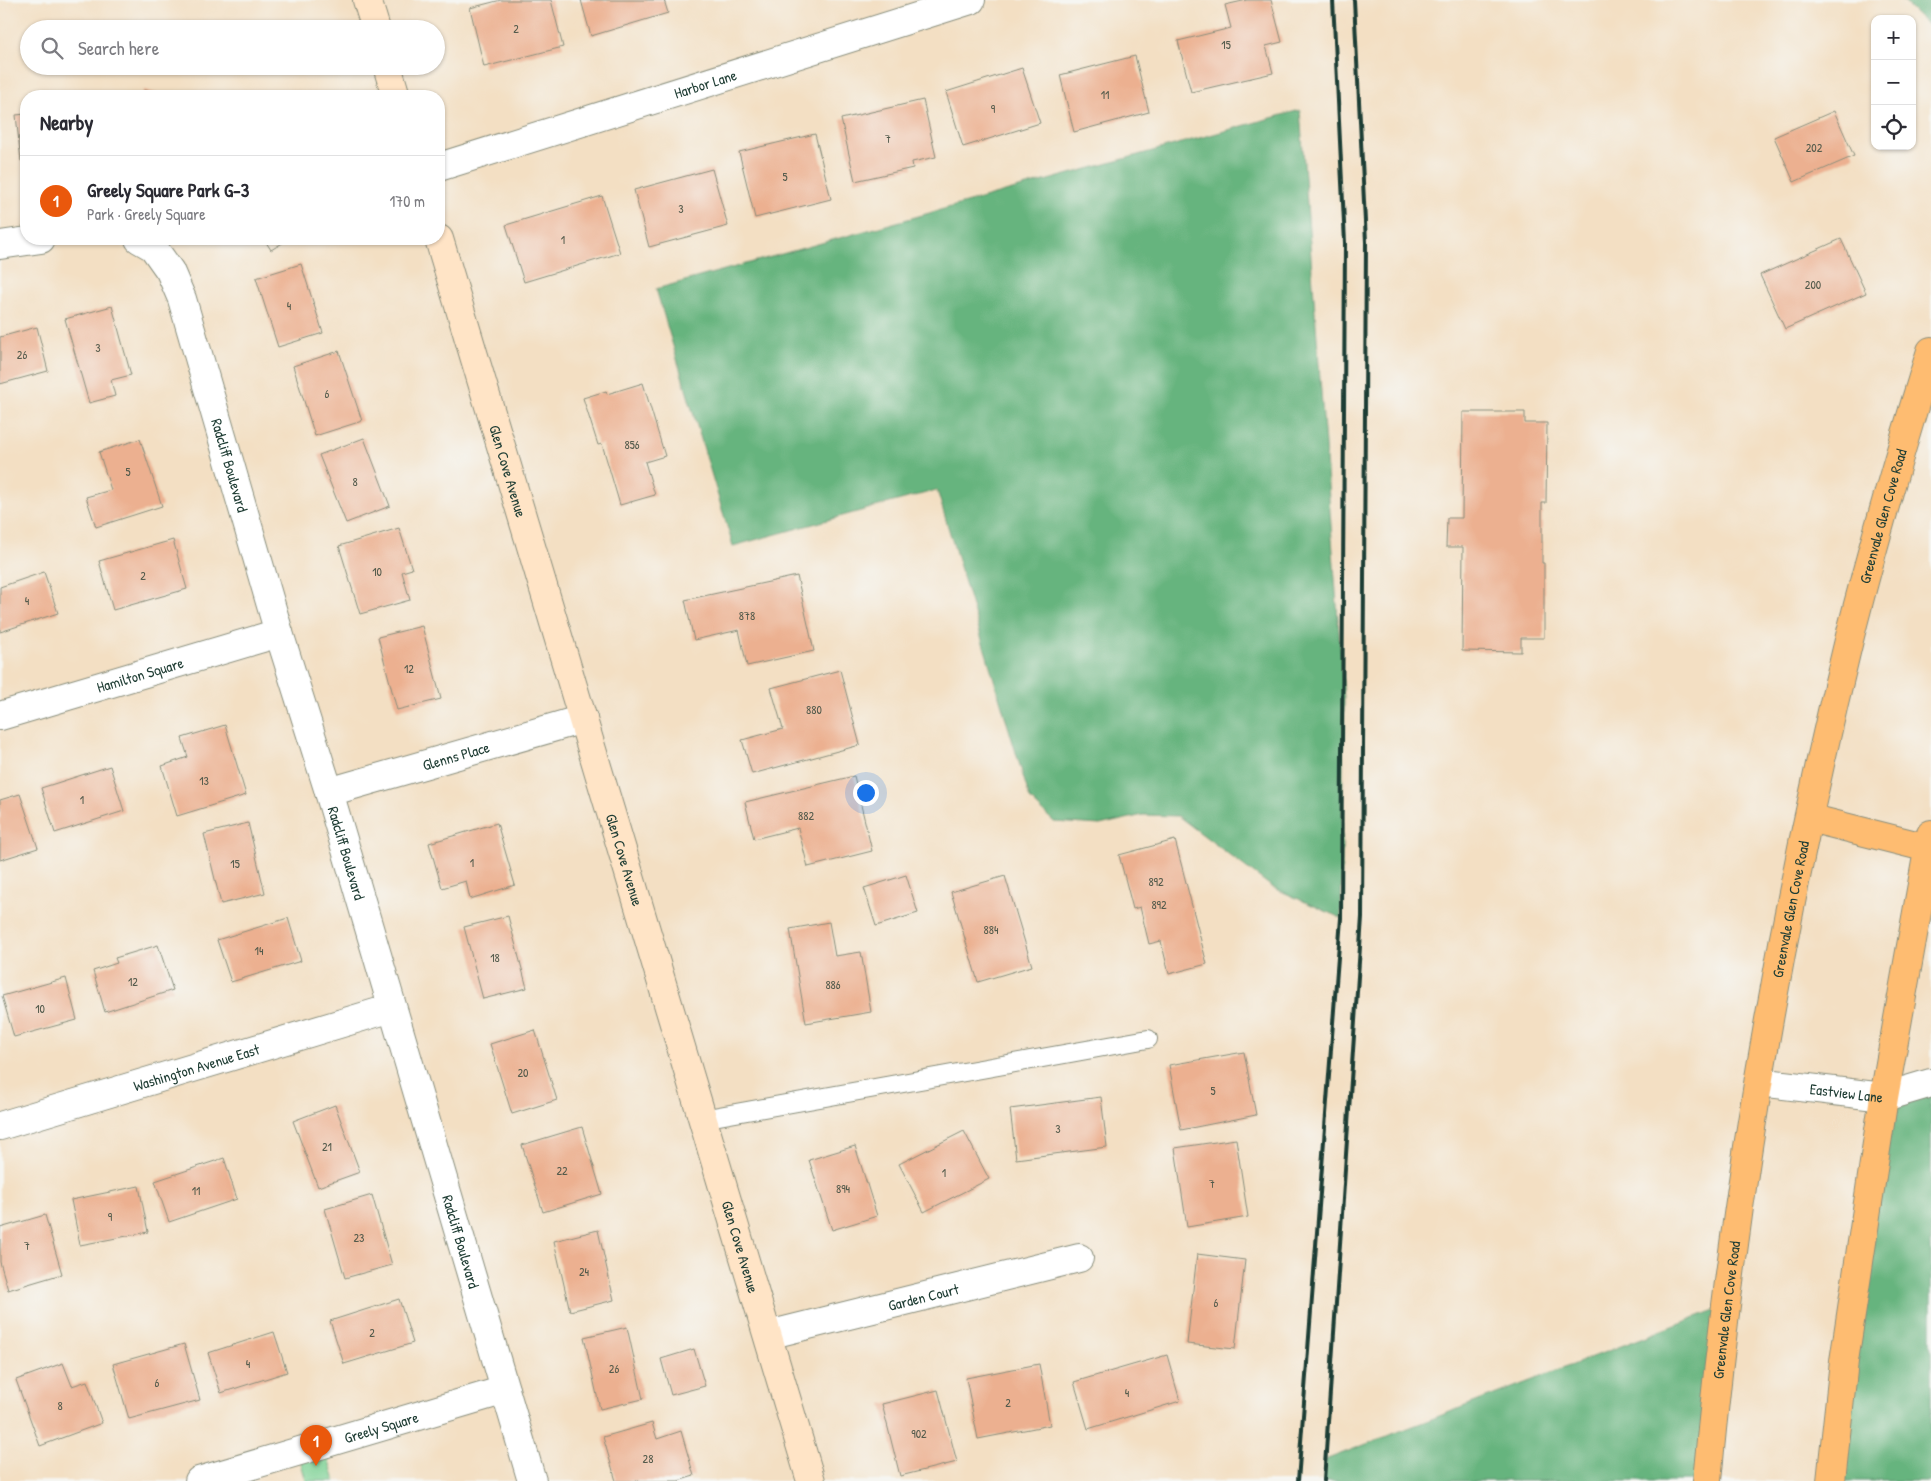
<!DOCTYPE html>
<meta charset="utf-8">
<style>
:root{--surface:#fff;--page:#f2f2f3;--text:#2b2b33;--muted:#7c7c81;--line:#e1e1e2;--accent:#ea580c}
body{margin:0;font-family:"Patrick Hand",sans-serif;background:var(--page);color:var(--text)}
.controls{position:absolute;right:15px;top:15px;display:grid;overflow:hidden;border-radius:10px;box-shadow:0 1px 4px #0004}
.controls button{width:45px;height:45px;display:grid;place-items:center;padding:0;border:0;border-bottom:1px solid var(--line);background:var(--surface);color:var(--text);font:25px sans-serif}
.you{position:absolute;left:865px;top:792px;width:18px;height:18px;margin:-12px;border:4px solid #fff;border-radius:50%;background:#1a73e8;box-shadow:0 0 0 8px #1a73e833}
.badge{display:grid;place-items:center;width:32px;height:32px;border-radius:50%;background:var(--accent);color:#fff;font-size:16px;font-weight:700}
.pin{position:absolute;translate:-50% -41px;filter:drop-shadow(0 1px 2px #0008)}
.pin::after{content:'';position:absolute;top:26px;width:18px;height:15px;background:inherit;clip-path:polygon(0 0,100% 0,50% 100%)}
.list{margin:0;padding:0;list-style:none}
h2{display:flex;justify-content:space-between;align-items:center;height:65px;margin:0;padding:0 20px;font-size:21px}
h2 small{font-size:16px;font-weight:400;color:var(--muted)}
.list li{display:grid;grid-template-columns:32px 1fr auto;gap:15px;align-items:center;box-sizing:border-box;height:90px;padding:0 20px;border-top:1px solid var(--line)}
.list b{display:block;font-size:19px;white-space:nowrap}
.list p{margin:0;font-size:16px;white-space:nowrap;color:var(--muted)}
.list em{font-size:16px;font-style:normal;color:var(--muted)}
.icon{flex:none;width:28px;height:28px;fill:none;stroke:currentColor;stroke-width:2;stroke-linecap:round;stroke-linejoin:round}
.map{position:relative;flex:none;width:1931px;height:1481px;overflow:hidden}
.search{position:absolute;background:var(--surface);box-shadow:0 1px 4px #0004;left:20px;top:20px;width:425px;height:55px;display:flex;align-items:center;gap:12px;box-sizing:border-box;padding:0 18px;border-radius:28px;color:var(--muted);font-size:19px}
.panel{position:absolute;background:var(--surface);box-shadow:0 1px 4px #0004;left:20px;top:90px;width:425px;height:155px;border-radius:20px}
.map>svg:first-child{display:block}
</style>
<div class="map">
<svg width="1931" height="1481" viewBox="0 0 1931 1481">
<rect width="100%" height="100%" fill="#f6f6f2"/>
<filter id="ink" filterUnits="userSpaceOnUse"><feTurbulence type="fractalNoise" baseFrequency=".02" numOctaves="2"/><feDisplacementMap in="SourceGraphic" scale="10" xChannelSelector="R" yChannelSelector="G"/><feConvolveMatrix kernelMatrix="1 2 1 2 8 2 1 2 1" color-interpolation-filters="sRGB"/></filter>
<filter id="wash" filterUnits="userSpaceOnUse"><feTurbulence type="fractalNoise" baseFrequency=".0096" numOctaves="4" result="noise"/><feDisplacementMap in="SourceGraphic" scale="20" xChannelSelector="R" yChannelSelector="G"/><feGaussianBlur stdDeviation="1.12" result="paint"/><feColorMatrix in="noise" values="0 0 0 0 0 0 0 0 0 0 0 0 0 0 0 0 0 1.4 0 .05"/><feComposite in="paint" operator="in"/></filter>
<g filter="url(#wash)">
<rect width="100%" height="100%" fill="#f3dfc3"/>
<path fill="#7ed295" stroke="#4e8864" d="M324 1444 335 1481H306L298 1452Z"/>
<g fill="#66b47e" stroke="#427859">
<path d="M1902 0H1931V28Z"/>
<path d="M1300 110 1344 699 1341 918 1272 887 1178 816 1143 815 1100 825 1054 822 1030 799 937 490 733 546 656 289Z"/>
<path d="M1931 1083V1481H1831L1884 1097Z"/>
<path d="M1725 1306 1707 1481H1324L1325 1460Z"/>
</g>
<g id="blocks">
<g fill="#ecb090">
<path d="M501 0H551L563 47 484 67 470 8Z"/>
<path d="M581 0H664L668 13 591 36Z"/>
<path d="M1247 0H1271L1282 42 1266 46 1273 73 1191 92 1178 41 1231 28 1225 5Z"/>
<path d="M1135 56 1149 112 1074 132 1060 75Z"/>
<path d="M1022 68 1040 123 963 147 946 92Z"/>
<path d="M144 90 165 96H142Z"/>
<path d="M923 100 936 157 912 162 913 168 855 181 841 119Z"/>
<path d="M1834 111 1854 156 1794 182 1774 137Z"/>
<path d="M26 114V160L21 161 16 115Z"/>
<path d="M815 134 831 199 755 218 739 152Z"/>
<path d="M712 169 728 226 649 247 634 190Z"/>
<path d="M602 196 620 253 524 282 506 225Z"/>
<path d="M264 239H289L271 250Z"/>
<path d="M1841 239 1866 293 1785 329 1760 275Z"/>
<path d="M301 264 323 333 278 347 256 278Z"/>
<path d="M112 306 131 375 111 380 115 396 89 403 65 319Z"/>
<path d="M37 327 48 371 0 384V337Z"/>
<path d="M339 351 362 421 315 436 293 366Z"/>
<path d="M643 383 665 456 645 462 655 495 620 505 602 444 598 445 583 398 606 391 607 394Z"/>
<path d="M1463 412H1525V423H1547L1546 503H1542V563H1544V638H1521V652L1462 651 1463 547H1446L1447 518H1462Z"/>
<path d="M364 438 390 506 346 523 319 455Z"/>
<path d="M140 439 162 506 96 527 86 497 111 490 99 452Z"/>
<path d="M399 528 412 569 402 572 410 600 360 614 339 546Z"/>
<path d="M173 540 187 589 113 610 99 561Z"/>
<path d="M44 572 58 613 0 632V587Z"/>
<path d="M797 576 814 651 747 666 739 630 694 640 685 600Z"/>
<path d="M422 626 441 699 397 710 378 637Z"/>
<path d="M840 670 860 745 752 774 742 740 783 729 771 688Z"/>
<path d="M225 725 246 795 177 816 162 766 188 757 182 738Z"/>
<path d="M110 766 124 811 55 833 41 788Z"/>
<path d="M854 776 872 851 808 867 798 828 754 839 745 802Z"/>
<path d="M20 794 38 848 0 860V800Z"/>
<path d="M248 823 265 893 221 904 204 834Z"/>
<path d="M497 823 515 885 470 899 466 881 442 888 429 843Z"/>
<path d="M1175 840 1207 964 1169 974 1161 941 1149 944 1140 907 1133 909 1119 855Z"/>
<path d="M906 875 918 913 876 926 864 888Z"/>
<path d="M1005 876 1032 966 978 982 951 892Z"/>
<path d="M508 916 527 988 483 999 464 927Z"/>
<path d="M288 918 301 961 231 982 217 940Z"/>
<path d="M829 922 835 956 861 952 871 1012 806 1023 790 929Z"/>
<path d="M158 945 173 990 105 1012 93 971 117 963 115 958Z"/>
<path d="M66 978 77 1020 14 1037 2 996Z"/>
<path d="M535 1030 557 1100 512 1114 490 1044Z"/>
<path d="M1244 1052 1256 1115 1181 1130 1169 1065Z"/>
<path d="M1101 1097 1107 1147 1016 1159 1010 1109Z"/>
<path d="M335 1105 360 1172 318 1187 293 1121Z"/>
<path d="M582 1127 602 1194 543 1212 522 1145Z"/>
<path d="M964 1131 989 1179 924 1212 899 1164Z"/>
<path d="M1236 1139 1248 1217 1187 1227 1175 1148Z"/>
<path d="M855 1146 877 1216 832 1230 809 1160Z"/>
<path d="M224 1158 237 1199 169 1222 155 1181Z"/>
<path d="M139 1186 148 1232 80 1245 71 1200Z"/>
<path d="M372 1195 392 1265 345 1278 325 1209Z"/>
<path d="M45 1215 62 1274 8 1290 0 1262V1228Z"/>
<path d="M598 1230 614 1300 570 1311 554 1241Z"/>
<path d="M1197 1254 1245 1260 1235 1349 1187 1344Z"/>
<path d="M399 1299 413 1343 344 1364 330 1321Z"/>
<path d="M627 1327 643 1399 600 1409 584 1337Z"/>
<path d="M274 1332 287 1372 221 1393 208 1353Z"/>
<path d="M184 1344 200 1400 129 1419 113 1364Z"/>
<path d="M694 1349 705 1386 671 1395 661 1359Z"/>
<path d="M1167 1355 1180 1401 1088 1429 1074 1382Z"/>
<path d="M63 1363 72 1386 87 1381 102 1423 40 1446 16 1380Z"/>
<path d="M1039 1364 1050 1425 978 1439 966 1378Z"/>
<path d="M938 1390 957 1462 900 1476 882 1404Z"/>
<path d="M652 1423 657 1439 681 1431 694 1476 678 1481H616L603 1437Z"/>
</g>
</g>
</g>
<g filter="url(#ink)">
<use href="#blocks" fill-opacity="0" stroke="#898e7c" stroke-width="1"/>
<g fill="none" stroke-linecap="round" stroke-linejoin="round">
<defs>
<path id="service" d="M702 1119 1148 1039"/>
<g id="minor">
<path id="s1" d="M439 167 971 0"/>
<path id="s2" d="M139 239 153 247 170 271 182 299 279 633 329 792 532 1481"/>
<path d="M0 245 41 239"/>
<path id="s3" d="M0 716 279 633"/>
<path id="s4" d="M329 792 583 719"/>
<path id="s5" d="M1759 1082 1884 1097 1931 1083"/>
<path id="s6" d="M0 1126 392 1008"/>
<path id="s7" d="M768 1335 1079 1258"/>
<path id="s8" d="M199 1481 505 1390"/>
</g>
<g id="secondary">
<path d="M367 0 376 29"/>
<path d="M387 66 396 96"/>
<path id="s9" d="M439 239 811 1481"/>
</g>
<g id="primary">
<path d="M1809 818 1928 848"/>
<path id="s10" d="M1707 1481C1733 1197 1782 913 1850 636 1874 540 1902 445 1931 351"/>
<path d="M1831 1481 1844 1361 1884 1097 1931 834"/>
</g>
</defs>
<use href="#service" stroke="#898e7c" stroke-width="20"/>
<use href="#minor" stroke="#898e7c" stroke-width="30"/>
<use href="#secondary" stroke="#898e7c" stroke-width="30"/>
<use href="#primary" stroke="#898e7c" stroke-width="30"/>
<use href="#service" stroke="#fff" stroke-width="18"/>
<use href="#minor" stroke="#fff" stroke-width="28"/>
<use href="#secondary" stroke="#ffe4c6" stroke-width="28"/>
<use href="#primary" stroke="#febc71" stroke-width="28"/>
<g stroke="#1f3d34" stroke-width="4">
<path d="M1298 1481 1341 918 1345 243 1333 0"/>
<path d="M1324 1481 1362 917 1366 242 1354 0"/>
</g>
</g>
</g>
<g text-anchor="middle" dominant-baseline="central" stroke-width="4.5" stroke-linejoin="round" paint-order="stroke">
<g font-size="12" fill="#525a4b">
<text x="516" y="28">2</text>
<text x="1226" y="44">15</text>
<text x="1105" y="94">11</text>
<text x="993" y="108">9</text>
<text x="888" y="138">7</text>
<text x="1814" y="147">202</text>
<text x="785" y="176">5</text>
<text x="681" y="208">3</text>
<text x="563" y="239">1</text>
<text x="1813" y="284">200</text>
<text x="289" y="305">4</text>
<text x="98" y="347">3</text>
<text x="22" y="354">26</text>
<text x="327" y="393">6</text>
<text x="632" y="444">856</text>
<text x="128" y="471">5</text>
<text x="355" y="481">8</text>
<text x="377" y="571">10</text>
<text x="143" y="575">2</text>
<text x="27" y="600">4</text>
<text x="747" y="615">878</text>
<text x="409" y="668">12</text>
<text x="814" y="709">880</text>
<text x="204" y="780">13</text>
<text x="82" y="799">1</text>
<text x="806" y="815">882</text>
<text x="472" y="862">1</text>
<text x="235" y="863">15</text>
<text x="1156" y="881">892</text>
<text x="1159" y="904">892</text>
<text x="991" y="929">884</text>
<text x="259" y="950">14</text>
<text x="495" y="957">18</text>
<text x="133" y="981">12</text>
<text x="833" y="984">886</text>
<text x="40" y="1008">10</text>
<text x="523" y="1072">20</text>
<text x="1213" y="1090">5</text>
<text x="1058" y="1128">3</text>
<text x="327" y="1146">21</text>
<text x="562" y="1170">22</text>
<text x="944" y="1172">1</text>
<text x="1212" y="1183">7</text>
<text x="843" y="1188">894</text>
<text x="196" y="1190">11</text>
<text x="110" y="1216">9</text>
<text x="359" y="1237">23</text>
<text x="27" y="1245">7</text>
<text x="584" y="1271">24</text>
<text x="1216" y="1302">6</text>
<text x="372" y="1332">2</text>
<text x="248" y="1363">4</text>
<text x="614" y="1368">26</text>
<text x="157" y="1382">6</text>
<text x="1127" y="1392">4</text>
<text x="1008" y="1402">2</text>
<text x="60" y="1405">8</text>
<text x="919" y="1433">902</text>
<text x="648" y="1458">28</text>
</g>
<g font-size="15" fill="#1f3d34" stroke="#f6f6f2">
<text stroke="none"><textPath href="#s1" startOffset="279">Harbor Lane</textPath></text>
<text stroke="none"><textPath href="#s2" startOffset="249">Radcliff Boulevard</textPath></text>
<text stroke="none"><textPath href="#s9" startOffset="242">Glen Cove Avenue</textPath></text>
<text stroke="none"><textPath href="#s10" startOffset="982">Greenvale Glen Cove Road</textPath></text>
<text stroke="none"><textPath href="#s3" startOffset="146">Hamilton Square</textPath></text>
<text stroke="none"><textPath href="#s4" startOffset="132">Glenns Place</textPath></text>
<text stroke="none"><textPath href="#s2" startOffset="654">Radcliff Boulevard</textPath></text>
<text stroke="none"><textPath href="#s9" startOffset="648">Glen Cove Avenue</textPath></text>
<text stroke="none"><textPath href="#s10" startOffset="578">Greenvale Glen Cove Road</textPath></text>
<text stroke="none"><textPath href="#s6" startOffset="205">Washington Avenue East</textPath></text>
<text stroke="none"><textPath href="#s5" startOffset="88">Eastview Lane</textPath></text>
<text stroke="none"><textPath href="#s2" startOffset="1059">Radcliff Boulevard</textPath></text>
<text stroke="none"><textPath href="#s9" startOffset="1052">Glen Cove Avenue</textPath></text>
<text stroke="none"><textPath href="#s7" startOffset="160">Garden Court</textPath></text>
<text stroke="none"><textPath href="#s10" startOffset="172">Greenvale Glen Cove Road</textPath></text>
<text stroke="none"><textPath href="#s8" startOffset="190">Greely Square</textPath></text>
</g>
</g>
</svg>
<div class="controls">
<button>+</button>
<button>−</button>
<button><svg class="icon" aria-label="locate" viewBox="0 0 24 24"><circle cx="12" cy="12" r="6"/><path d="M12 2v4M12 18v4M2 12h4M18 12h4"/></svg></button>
</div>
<div class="you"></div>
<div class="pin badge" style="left:316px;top:1466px">1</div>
<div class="search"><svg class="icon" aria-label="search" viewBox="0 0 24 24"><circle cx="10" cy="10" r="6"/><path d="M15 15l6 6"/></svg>Search here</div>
<section class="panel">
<h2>Nearby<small></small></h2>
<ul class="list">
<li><span class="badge">1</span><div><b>Greely Square Park G-3</b><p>Park · Greely Square</p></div><em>170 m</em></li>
</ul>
</section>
</div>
